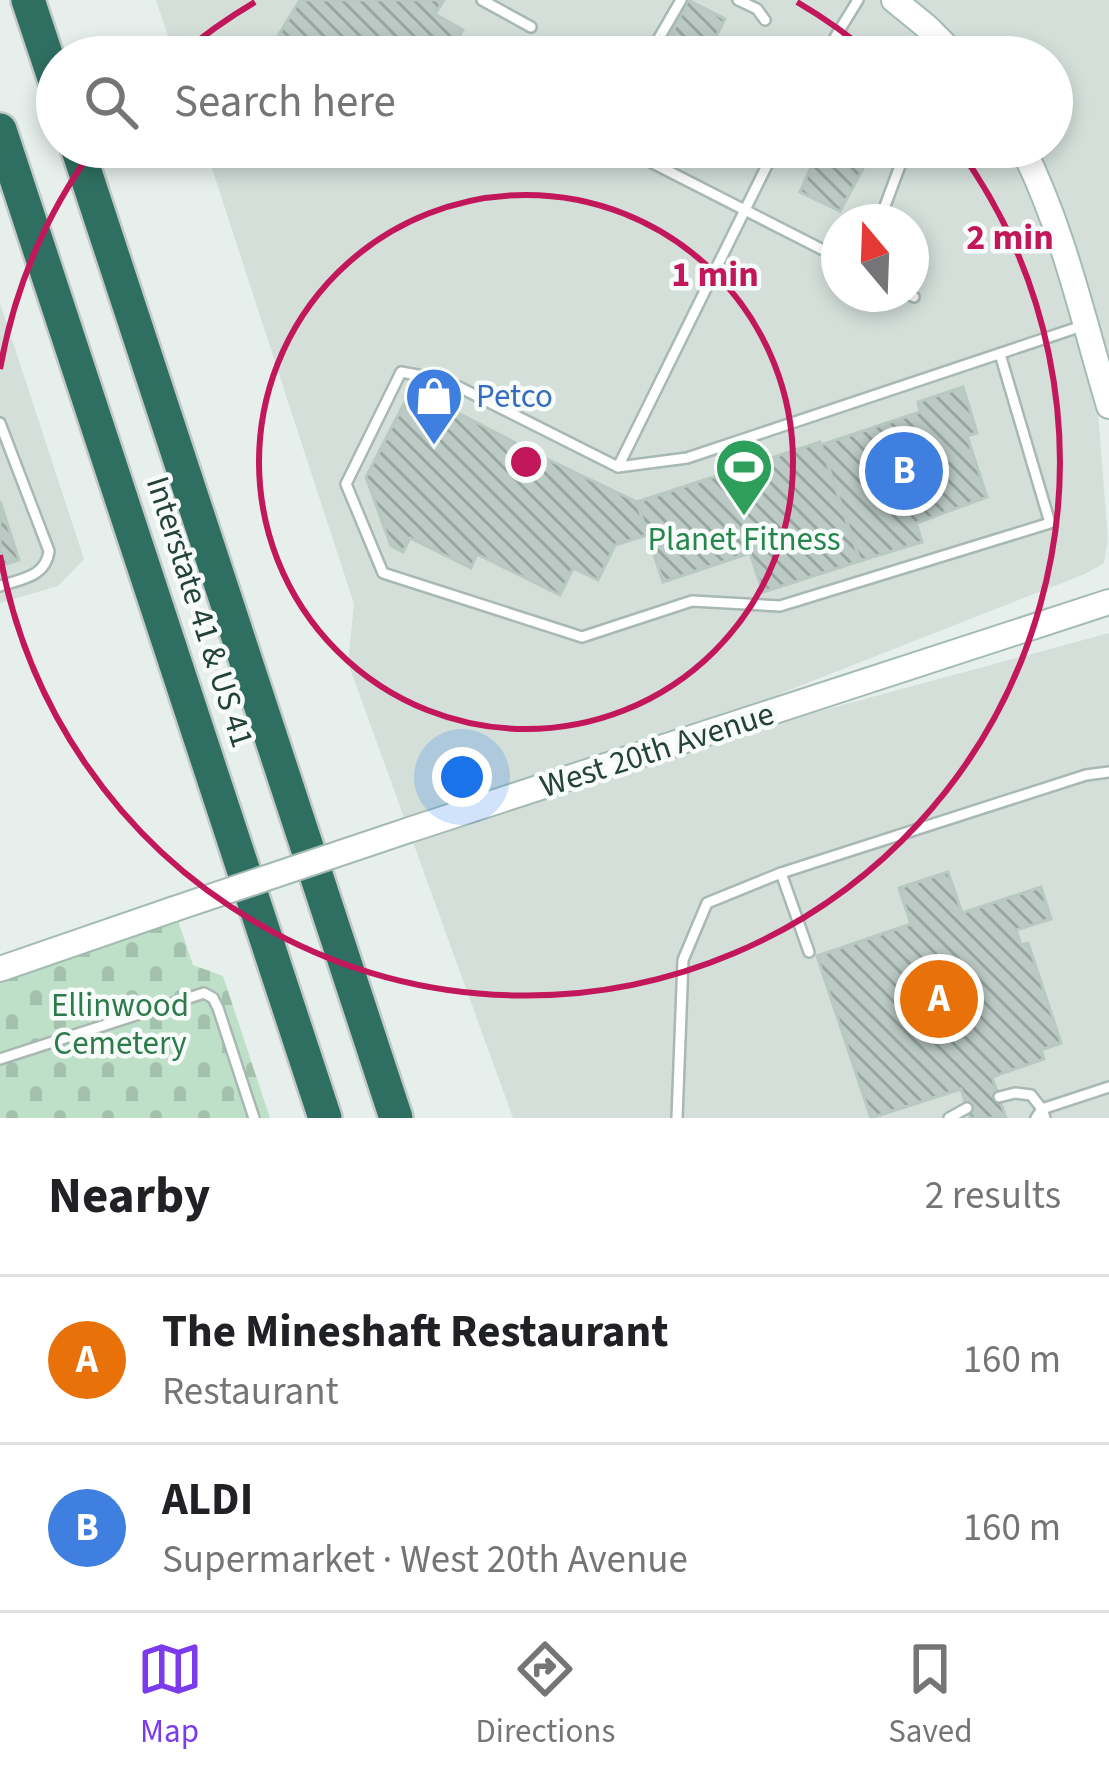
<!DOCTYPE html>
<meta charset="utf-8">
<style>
:root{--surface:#fff;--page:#f6f6f6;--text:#202124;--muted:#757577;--line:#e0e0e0;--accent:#7c3aed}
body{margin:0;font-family:"Source Sans 3",sans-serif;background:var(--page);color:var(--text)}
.compass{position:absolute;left:821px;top:204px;width:108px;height:108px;border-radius:50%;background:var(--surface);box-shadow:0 6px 18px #0003;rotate:341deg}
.you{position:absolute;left:462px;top:777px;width:42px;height:42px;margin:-30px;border:9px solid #fff;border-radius:50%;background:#1a73e8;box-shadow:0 0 0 18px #1a73e833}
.badge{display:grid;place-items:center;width:78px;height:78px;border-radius:50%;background:var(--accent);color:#fff;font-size:39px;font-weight:700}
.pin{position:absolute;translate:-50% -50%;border:6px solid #fff;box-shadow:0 3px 12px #0006}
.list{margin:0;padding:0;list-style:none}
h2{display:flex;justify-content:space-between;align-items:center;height:156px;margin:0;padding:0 48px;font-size:51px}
h2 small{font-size:39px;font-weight:400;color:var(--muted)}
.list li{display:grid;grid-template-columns:78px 1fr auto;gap:36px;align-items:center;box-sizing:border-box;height:168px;padding:0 48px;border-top:3px solid var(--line)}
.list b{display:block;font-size:45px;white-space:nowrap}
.list p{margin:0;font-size:39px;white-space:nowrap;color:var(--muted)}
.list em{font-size:39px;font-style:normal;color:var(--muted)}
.icon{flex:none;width:66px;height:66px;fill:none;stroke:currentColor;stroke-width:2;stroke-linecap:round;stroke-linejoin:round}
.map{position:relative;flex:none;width:1109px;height:1118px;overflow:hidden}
.search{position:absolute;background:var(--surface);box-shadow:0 6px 18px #0003;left:36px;right:36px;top:36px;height:132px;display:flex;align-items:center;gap:30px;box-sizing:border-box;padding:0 42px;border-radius:66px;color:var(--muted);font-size:45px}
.sheet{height:492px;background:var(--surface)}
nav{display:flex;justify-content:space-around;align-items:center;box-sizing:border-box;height:168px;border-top:3px solid var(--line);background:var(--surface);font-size:33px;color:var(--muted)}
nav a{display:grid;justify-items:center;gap:6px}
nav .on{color:var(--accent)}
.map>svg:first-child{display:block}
</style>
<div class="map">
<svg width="1109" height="1118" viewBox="0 0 1109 1118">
<defs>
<pattern id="cemetery-stones" width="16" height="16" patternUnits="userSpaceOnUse" patternTransform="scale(3)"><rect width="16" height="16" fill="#bfe0c8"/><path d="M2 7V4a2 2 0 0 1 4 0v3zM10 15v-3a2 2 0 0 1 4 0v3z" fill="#a4c1ad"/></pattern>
<pattern id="building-back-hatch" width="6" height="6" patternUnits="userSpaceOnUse" patternTransform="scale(3)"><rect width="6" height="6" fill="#bbcac4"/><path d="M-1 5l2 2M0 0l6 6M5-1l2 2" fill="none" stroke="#98a6a0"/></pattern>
</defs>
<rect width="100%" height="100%" fill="#e6efeb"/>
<g fill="#d4dfda" fill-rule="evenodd">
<path d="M156 0H1109V406L1094 362 1108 539 1104 563 1085 574 547 785 1109 633V1118H513L348 663 354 604 205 147H1052V57H175ZM839 222H911V294H839Z"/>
<path d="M0 303 84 559 58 586 0 603Z"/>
</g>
<path fill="url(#cemetery-stones)" d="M174 909 193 965 223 976 270 1118H0V969Z"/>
<g fill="url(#building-back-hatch)" stroke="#b8c9c2" stroke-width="3">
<path d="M300 0H444L435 14 463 30 448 55 451 57H265Z"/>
<path d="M688 0 725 19 706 57H653L657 50 662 53Z"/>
<path d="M820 147H871L873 150 840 211 800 192Z"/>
<path d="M963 387 977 433 967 436 987 497 916 523 922 542 860 561 821 445 920 412 918 402Z"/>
<path d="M409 394 443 411 446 407 518 444 515 449 528 455 530 451 637 502 647 535 615 545 598 580 573 568 560 595 477 554 471 568 410 538 403 552 391 546 366 477Z"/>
<path d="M820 442 860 561 763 592 750 553 663 582 637 502Z"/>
<path d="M0 501 19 560 0 566Z"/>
<path d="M948 872 962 913 1041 887 1051 919 1016 930 1021 945 1028 943 1061 1043 1041 1050 1044 1059 992 1077 1006 1118H970L961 1089 871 1118 817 956 911 924 899 888Z"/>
</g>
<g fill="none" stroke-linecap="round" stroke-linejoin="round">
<defs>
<g id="lane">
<path d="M482 0 531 27"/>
<path d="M738 0 757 9 765 20"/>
<path d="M648 57 681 0"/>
<path d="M823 57 858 0"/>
<path d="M621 147 839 258"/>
<path d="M879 222 907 147"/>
<path d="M908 294 914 297"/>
<path d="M1000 354 1050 523 780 606 692 601 582 637 383 573 346 484 401 372 445 380 618 467 687 458 1085 325"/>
<path d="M0 423 49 551C46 577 21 579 0 586"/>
<path d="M618 467 776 147"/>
<path d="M781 873 809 952"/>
<path d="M0 1059 204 993 213 998 218 1008 254 1118"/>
<path d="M999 1097 1015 1093 1031 1095 1042 1109 1045 1118"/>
<path d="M677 1118 683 960 707 903 781 873 1086 775 1109 772"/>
<path d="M949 1118 967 1108"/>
<path d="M1036 1118 1042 1109 1109 1087"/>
</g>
<g id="secondary">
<path d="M894 0 927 27 957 57"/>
<path d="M1022 147C1063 228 1083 319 1109 406"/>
<path d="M409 830 1109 602"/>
<path d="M0 969 174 909"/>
</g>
<g id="highway">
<path d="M28 0 57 87"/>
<path d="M0 130 325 1118"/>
<path d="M77 147 396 1118"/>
</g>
</defs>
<use href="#lane" stroke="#a8b8b2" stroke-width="14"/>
<use href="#secondary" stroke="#a4bbb3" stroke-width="28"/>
<use href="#highway" stroke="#c2cac8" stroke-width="38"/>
<use href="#lane" stroke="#fff" stroke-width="9"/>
<use href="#secondary" stroke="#fff" stroke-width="24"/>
<use href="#highway" stroke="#2f6f62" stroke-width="33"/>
<defs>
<path id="secondary-bridge" d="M174 909 409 830"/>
</defs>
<use href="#secondary-bridge" stroke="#a4bbb3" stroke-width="28" stroke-linecap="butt"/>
<use href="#secondary-bridge" stroke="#fff" stroke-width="24"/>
</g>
<g fill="none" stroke="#c2185b" stroke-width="6">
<circle cx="526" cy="462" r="267"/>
<path d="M0 369A534 534 0 0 1 94 148M179 56A534 534 0 0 1 255 2M797 2A534 534 0 0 1 873 56M958 148A534 534 0 1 1 0 555"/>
</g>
<defs>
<symbol id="shop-pin" viewBox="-11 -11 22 30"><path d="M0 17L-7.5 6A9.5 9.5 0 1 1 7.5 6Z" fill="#3f7fe0" stroke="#f7fbf9"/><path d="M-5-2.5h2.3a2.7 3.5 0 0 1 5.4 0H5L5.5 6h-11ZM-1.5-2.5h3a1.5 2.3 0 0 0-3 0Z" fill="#fff"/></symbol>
<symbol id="stadium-pin" viewBox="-11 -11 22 30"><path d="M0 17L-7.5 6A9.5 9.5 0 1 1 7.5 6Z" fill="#2e9e5b" stroke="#f7fbf9"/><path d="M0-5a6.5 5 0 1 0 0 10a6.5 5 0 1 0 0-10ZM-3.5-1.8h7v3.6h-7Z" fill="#fff"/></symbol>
</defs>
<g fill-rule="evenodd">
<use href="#shop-pin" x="401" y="363" width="66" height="90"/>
<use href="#stadium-pin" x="711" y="434" width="66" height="90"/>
</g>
<g text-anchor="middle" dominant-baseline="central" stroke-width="9" stroke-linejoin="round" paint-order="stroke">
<g font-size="33" fill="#366cbe" stroke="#f7fbf9" text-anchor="start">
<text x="476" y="396">Petco</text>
</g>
<g font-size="33" fill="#27864d" stroke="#f7fbf9">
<text x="744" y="539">Planet Fitness</text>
</g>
<g font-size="33" fill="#24423a" stroke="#f7fbf9">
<text transform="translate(200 612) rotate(72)">Interstate 41 &amp; US 41</text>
<text transform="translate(657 750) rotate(-18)">West 20th Avenue</text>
</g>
<g font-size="33" fill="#2d7a4b" stroke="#f7fbf9">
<text x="120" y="1005">Ellinwood<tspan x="120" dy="38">Cemetery</tspan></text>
</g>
</g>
<circle cx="526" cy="462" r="18" fill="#c2185b" stroke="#f7fbf9" stroke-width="6"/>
<g font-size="36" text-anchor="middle" font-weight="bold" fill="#c2185b" stroke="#f7fbf9" stroke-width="9" stroke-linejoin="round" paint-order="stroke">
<text x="1010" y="249">2 min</text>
<text x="715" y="286">1 min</text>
</g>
</svg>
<svg class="compass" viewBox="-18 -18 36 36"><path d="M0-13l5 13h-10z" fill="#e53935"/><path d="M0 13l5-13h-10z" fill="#757577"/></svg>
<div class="you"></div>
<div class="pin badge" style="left:939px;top:999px;background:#e8710a">A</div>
<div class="pin badge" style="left:904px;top:471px;background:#3f7fe0">B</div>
<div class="search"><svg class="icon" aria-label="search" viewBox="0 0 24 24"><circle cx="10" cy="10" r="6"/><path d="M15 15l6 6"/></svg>Search here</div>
</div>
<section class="sheet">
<h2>Nearby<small>2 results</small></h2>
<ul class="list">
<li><span class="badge" style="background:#e8710a">A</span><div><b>The Mineshaft Restaurant</b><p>Restaurant</p></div><em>160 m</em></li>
<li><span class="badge" style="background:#3f7fe0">B</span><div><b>ALDI</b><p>Supermarket · West 20th Avenue</p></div><em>160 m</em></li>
</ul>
</section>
<nav>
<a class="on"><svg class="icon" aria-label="map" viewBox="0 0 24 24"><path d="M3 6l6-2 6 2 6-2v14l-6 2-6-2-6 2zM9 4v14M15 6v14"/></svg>Map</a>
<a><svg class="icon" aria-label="directions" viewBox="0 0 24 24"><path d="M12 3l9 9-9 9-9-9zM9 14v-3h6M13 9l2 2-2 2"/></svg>Directions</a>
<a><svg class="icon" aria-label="saved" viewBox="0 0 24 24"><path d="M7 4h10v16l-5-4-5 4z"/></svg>Saved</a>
</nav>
